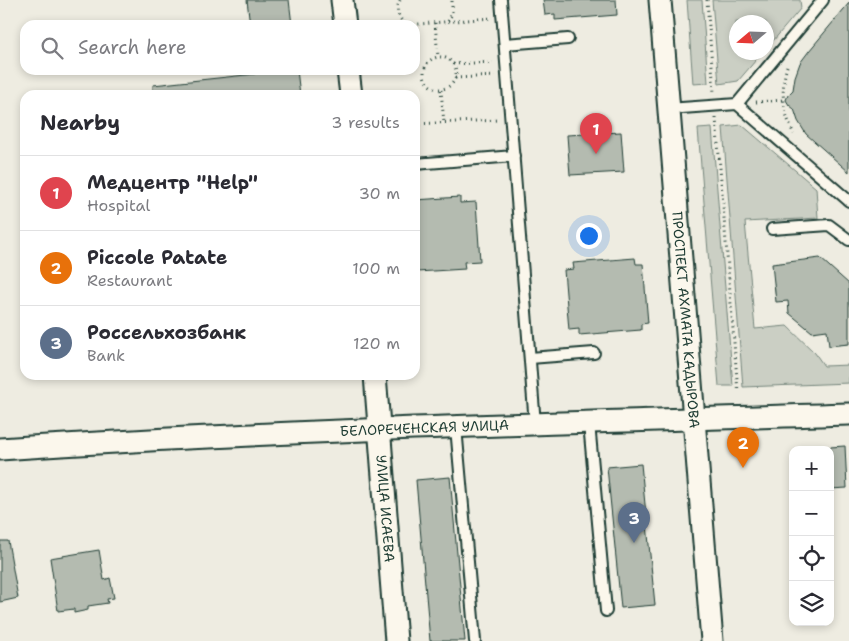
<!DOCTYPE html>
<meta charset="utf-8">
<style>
:root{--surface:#fff;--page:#f7f7f7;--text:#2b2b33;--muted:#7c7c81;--line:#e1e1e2;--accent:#1f3d34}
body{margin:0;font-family:"Shantell Sans",sans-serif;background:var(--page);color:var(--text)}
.controls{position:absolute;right:15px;bottom:15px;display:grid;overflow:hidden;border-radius:10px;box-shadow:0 2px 8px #0003}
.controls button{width:45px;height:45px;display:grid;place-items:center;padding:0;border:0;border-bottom:1px solid var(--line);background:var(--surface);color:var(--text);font:25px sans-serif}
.compass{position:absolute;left:729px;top:15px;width:45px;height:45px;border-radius:50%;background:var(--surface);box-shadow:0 2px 8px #0003;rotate:251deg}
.you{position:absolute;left:588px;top:235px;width:18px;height:18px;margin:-12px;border:4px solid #fff;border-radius:50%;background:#1a73e8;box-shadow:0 0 0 8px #1a73e833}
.badge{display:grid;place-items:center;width:32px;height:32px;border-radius:50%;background:var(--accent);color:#fff;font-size:16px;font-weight:700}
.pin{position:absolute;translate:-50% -41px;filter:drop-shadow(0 1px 2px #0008)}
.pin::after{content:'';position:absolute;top:26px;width:18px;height:15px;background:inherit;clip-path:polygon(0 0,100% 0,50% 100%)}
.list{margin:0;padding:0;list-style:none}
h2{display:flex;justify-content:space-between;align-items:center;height:65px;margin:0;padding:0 20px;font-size:21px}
h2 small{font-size:16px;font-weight:400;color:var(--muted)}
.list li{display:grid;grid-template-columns:32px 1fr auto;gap:15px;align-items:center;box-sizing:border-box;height:75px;padding:0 20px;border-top:1px solid var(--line)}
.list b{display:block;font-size:19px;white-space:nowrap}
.list p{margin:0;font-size:16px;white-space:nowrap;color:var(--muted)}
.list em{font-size:16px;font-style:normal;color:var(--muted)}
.icon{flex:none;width:28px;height:28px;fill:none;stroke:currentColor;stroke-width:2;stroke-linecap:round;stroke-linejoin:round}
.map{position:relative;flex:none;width:849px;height:641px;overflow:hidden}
.search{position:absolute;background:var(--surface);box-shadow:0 2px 8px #0003;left:20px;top:20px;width:400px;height:55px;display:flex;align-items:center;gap:12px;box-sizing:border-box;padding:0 18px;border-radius:15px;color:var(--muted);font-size:19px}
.panel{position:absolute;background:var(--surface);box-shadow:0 2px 8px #0003;left:20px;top:90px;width:400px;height:290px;border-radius:15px}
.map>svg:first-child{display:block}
</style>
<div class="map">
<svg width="849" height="641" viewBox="0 0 849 641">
<rect width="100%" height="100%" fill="#eeece1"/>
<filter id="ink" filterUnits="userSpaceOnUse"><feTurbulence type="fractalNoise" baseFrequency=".02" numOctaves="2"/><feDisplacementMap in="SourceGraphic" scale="10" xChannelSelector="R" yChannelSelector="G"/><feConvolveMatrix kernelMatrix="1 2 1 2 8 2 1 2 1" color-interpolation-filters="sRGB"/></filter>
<g filter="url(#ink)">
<g fill="#cbcfc4" stroke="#75867c">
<path d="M687 0H702L708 83 693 84Z"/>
<path d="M712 0H800L801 8 767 48 766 22H736V52L762 53 738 81 719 84Z"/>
<path d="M742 125 816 188 818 218 745 222 755 329 787 326 815 353 824 366 849 365V383L743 387 723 127Z"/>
<path d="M712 128 733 386H719L698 129Z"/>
</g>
<g fill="#b4bbb0" stroke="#1f3d34">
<path d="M247 0H289L292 25H250Z"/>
<path d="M543 0H616L617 15 555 20V14L545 15Z"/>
<path d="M849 3V172L806 134 798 121 794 109 789 105 786 100 788 95 793 90 795 77 800 63 809 51Z"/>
<path d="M255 70H297L300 95H153V85L255 74Z"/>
<path d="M621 132 624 172 570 175 567 135Z"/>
<path d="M460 197V203L476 202 480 261 464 262 465 269 417 272 415 265V200Z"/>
<path d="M635 258 636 264H643L648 323 641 324V330L579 335V329L569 330 564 270 574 269 573 263Z"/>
<path d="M820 258 849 284V344L829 346 827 330 812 332 789 313 788 301 776 302 772 264Z"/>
<path d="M845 446 847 488 830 489V447Z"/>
<path d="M641 464 655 605 621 608 607 467Z"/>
<path d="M450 477 465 641H430L416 480Z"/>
<path d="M0 541H8L18 598 0 602Z"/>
<path d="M99 550 104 580 110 578 114 598 107 599 108 603 88 606V610L74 613V609L58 611 50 558Z"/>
</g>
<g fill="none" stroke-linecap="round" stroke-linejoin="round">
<defs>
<g id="lane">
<path d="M501 0 535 424"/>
<path d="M505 44 568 39"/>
<path d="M737 104 849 201"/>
<path d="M668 109 737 104 823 0"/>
<path d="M415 164 514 156"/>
<path d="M772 229 829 225 849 240"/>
<path d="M530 358 594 353"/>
<path d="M589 423 606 611"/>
<path d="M456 427 475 641"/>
</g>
<g id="street">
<path d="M342 0 345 25"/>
<path id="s1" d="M660 0 712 641"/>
<path d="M348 70 351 95"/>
<path id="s2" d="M375 375 396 641"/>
<path id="s3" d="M0 449C283 430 566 423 849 414"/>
</g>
</defs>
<use href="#lane" stroke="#1f3d34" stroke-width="14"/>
<use href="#street" stroke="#1f3d34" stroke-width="25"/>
<g stroke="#1f3d34" stroke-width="3" stroke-dasharray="1 4" stroke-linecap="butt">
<path d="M400 0C395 10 398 19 407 25L491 18"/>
<path d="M707 0 714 92"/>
<path d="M448 21 452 14V0"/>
<path d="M435 23 438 57"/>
<circle cx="440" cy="73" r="16"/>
<path d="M453 64 493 62"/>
<path d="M787 66C780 91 783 112 794 134"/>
<path d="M455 78 495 76"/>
<path d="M441 90 444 123"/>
<path d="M756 102 783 100"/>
<path d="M716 118 738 392"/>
<path d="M415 124 498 120"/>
</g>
<use href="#lane" stroke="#fbf7ec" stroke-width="10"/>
<use href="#street" stroke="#fbf7ec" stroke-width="21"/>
</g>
</g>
<g text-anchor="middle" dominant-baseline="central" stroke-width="4" stroke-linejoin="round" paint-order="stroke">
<g font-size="14" fill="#1f3d34" stroke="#fbf7ec">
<text stroke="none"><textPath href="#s1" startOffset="321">ПРОСПЕКТ АХМАТА КАДЫРОВА</textPath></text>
<text stroke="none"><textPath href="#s3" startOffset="425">БЕЛОРЕЧЕНСКАЯ УЛИЦА</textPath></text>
<text stroke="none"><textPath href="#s2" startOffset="134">УЛИЦА ИСАЕВА</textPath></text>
</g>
</g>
</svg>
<div class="controls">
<button>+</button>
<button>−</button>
<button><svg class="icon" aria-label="locate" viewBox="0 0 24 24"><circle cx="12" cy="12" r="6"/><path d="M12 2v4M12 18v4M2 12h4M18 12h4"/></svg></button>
<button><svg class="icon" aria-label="layers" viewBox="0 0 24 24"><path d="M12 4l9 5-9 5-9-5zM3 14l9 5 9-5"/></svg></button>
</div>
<svg class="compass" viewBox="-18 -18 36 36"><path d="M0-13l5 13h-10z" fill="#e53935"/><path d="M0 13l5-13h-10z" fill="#7c7c81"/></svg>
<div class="you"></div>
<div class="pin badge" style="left:596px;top:154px;background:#e0444e">1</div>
<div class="pin badge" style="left:743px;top:468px;background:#e8710a">2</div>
<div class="pin badge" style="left:634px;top:543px;background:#5c6f8a">3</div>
<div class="search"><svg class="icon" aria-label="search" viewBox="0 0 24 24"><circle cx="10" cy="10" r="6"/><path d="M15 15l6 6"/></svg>Search here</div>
<section class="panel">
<h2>Nearby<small>3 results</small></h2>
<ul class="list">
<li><span class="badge" style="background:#e0444e">1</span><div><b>Медцентр &quot;Help&quot;</b><p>Hospital</p></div><em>30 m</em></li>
<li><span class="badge" style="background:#e8710a">2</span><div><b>Piccole Patate</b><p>Restaurant</p></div><em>100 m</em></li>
<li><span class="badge" style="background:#5c6f8a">3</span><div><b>Россельхозбанк</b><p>Bank</p></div><em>120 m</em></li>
</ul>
</section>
</div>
